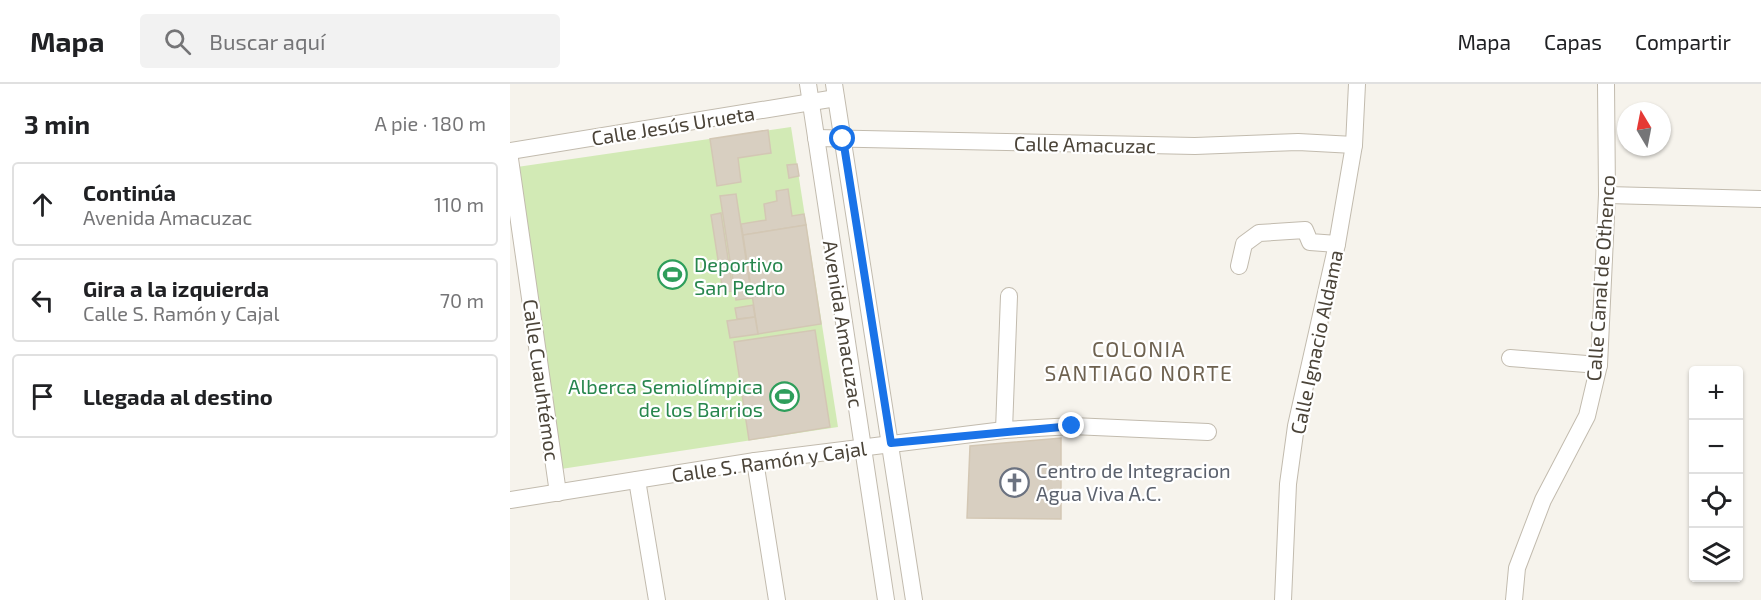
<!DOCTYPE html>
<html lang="es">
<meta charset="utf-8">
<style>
:root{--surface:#fff;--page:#f2f2f2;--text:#202124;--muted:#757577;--line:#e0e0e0}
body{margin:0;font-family:"Exo 2",sans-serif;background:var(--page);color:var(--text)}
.controls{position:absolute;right:18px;bottom:18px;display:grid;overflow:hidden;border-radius:6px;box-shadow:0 2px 4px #0004}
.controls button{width:54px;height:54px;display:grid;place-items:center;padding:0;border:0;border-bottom:2px solid var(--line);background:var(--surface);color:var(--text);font:30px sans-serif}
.compass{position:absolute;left:1107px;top:18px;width:54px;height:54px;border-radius:50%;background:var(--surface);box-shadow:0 2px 4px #0004;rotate:350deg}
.stop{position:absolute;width:18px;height:18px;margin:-14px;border:4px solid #1a73e8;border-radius:50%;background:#fff}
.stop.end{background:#1a73e8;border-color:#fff;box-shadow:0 2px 6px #0008}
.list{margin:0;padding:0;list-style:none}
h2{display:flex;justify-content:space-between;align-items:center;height:78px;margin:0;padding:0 24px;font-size:26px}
h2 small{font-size:20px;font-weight:400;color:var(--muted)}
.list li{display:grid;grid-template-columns:39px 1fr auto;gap:18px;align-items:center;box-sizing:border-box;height:84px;margin:0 12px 12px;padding:0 12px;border:2px solid var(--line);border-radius:6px}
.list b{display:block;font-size:22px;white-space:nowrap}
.list p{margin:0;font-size:20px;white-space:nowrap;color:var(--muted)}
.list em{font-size:20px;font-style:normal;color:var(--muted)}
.icon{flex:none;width:33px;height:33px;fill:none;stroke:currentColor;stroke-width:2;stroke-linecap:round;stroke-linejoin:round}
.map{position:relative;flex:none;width:1251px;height:516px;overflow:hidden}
header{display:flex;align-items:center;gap:36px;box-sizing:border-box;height:84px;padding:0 30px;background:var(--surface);border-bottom:2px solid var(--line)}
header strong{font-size:28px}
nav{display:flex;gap:33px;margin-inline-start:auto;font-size:21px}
.search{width:420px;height:54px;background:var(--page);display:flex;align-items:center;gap:15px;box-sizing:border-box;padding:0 21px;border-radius:6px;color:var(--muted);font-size:22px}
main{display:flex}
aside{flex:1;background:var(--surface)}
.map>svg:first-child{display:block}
</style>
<header>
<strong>Mapa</strong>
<div class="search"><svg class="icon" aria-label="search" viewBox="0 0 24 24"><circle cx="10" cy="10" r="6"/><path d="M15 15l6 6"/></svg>Buscar aquí</div>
<nav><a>Mapa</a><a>Capas</a><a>Compartir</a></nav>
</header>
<main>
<aside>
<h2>3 min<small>A pie · 180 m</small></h2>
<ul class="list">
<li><svg class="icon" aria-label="ahead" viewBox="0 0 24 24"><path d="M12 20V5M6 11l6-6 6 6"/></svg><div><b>Continúa</b><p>Avenida Amacuzac</p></div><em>110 m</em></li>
<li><svg class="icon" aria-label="left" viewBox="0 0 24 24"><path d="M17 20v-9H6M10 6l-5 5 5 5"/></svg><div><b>Gira a la izquierda</b><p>Calle S. Ramón y Cajal</p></div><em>70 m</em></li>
<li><svg class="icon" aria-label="arrive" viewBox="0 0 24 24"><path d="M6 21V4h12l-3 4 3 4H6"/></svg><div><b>Llegada al destino</b></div></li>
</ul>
</aside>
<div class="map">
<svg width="1251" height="516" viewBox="0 0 1251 516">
<rect width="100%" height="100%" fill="#f6f3ec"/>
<path fill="#d2eab5" d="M281 43 328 343 51 385 7 83Z"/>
<g fill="#d8cfc1" stroke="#d3c7b4" stroke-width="1.5">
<path d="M258 46 261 69 228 74 231 98 207 102 200 55Z"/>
<path d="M287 80 289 92 279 94 277 81Z"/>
<path d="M278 105 282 132 294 130 296 141 233 151 231 140 256 136 254 120 267 117 266 107Z"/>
<path d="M226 110 242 214 226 216 210 112Z"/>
<path d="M211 129 223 207 213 208 201 131Z"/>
<path d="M296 141 311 240 248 250 233 151Z"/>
<path d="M243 221 245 233 227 235 225 224Z"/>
<path d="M245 233 248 250 220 254 217 237Z"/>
<path d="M305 246 320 343 239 356 224 258Z"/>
<path d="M551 354V435L457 434 460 362Z"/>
</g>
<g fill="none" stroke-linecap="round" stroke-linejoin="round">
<defs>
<g id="minor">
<path d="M298 0 376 516"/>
<path d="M324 0 404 516"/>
<path d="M306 54 685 62 788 58 844 61"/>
<path d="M0 67 326 14"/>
<path d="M0 75 48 409"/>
<path d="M1097 111 1251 115"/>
<path d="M729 182 734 160 749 149 795 146 800 158 827 160"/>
<path d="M1000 274 1089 281"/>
<path d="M494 346 499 212"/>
<path d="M245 377 267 516"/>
<path d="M127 396 147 516"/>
<path d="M0 416 245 377 494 346 562 342 698 348"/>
<path d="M773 516 778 400 786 342 827 160 844 61 847 0"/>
<path d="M1004 516 1007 484 1033 416 1077 332 1089 281 1097 111 1096 0"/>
</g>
</defs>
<use href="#minor" stroke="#c2bbae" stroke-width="18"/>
<use href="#minor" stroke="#fff" stroke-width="16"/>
</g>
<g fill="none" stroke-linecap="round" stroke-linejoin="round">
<path stroke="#1a73e8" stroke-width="8" d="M333 55 381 359 562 342"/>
</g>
<defs>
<symbol id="stadium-ring" viewBox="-11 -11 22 22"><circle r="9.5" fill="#fff" stroke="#2e9e5b" stroke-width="1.5"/><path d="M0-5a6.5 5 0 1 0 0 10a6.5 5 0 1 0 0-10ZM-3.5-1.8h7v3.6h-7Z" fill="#2e9e5b"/></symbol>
<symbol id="church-ring" viewBox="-11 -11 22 22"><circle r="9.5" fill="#fff" stroke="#6b7280" stroke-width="1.5"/><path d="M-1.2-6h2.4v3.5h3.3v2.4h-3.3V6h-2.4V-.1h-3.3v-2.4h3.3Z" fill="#6b7280"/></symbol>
</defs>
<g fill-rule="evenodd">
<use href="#stadium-ring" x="146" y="174" width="33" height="33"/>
<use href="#stadium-ring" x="258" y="296" width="33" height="33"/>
<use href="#church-ring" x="488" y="382" width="33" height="33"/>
</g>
<g text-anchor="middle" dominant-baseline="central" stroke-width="4.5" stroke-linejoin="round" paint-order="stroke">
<g font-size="20" fill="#4b4439" stroke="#fff">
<text transform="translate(163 41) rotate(-9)">Calle Jesús Urueta</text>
<text transform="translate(575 60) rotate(1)">Calle Amacuzac</text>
<text transform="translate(1090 194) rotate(-86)">Calle Canal de Othenco</text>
<text transform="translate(334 240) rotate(81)">Avenida Amacuzac</text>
<text transform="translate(806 258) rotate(-78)">Calle Ignacio Aldama</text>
<text transform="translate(32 296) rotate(82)">Calle Cuauhtémoc</text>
<text transform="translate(259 377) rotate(-8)">Calle S. Ramón y Cajal</text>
</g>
<g font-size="20" fill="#27864d" stroke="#fff" text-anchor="start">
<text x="184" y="180">Deportivo<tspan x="184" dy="23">San Pedro</tspan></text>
<text x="253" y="302" text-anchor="end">Alberca Semiolímpica<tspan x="253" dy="23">de los Barrios</tspan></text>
</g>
<g font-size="20" fill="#5b616d" stroke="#fff" text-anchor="start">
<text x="526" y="386">Centro de Integracion<tspan x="526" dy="23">Agua Viva A.C.</tspan></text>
</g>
<g font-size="21" letter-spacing="1.5" fill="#6e6250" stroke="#fff">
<text x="629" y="264">COLONIA<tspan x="629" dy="24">SANTIAGO NORTE</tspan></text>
</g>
</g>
</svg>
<div class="controls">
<button>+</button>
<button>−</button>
<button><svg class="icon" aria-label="locate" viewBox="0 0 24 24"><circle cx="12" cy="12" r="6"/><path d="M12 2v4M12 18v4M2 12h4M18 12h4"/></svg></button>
<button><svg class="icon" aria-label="layers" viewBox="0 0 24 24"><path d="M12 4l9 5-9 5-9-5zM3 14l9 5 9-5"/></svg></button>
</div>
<svg class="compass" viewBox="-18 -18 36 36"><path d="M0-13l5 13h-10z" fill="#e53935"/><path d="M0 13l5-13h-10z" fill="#757577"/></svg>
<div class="stop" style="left:333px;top:55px"></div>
<div class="stop end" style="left:562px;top:342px"></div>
</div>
</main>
